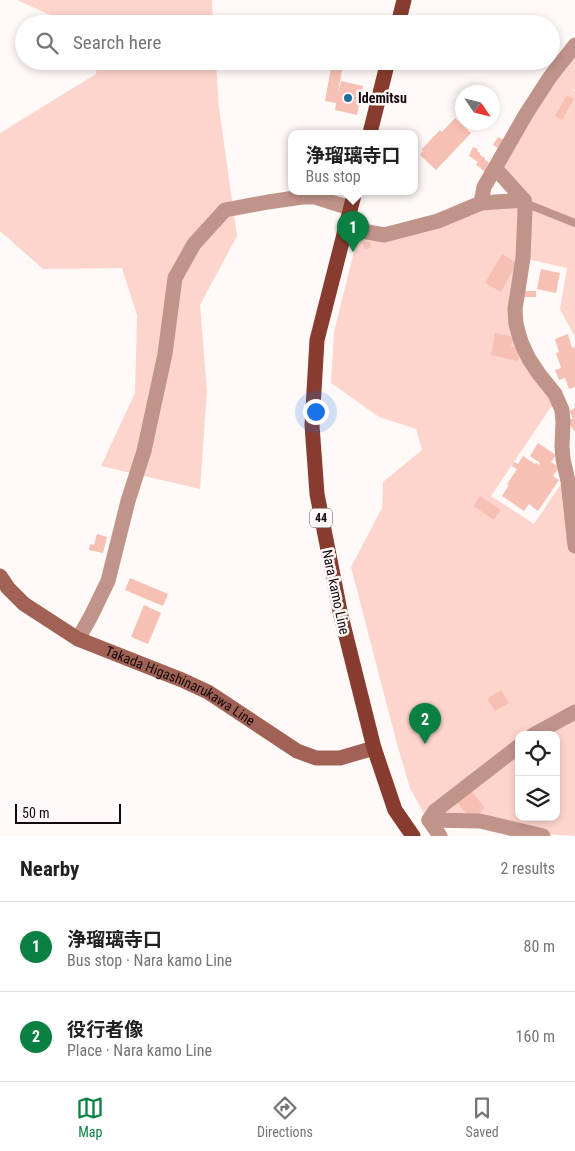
<!DOCTYPE html>
<meta charset="utf-8">
<style>
:root{--surface:#fff;--page:#f6f6f6;--text:#202124;--muted:#757577;--line:#e0e0e0;--accent:#0b8043}
body{margin:0;font-family:"Roboto Condensed","Noto Sans JP",sans-serif;background:var(--page);color:var(--text)}
.controls{position:absolute;right:15px;bottom:15px;display:grid;overflow:hidden;border-radius:10px;box-shadow:0 2px 8px #0003}
.controls button{width:45px;height:45px;display:grid;place-items:center;padding:0;border:0;border-bottom:1px solid var(--line);background:var(--surface);color:var(--text);font:25px sans-serif}
.compass{position:absolute;left:455px;top:85px;width:45px;height:45px;border-radius:50%;background:var(--surface);box-shadow:0 2px 8px #0003;rotate:125deg}
.scale{position:absolute;left:15px;bottom:12px;width:106px;box-sizing:border-box;padding-left:5px;border:2px solid #120908;border-top:0;font-size:14px;line-height:18px;white-space:nowrap;color:#120908;-webkit-text-stroke:4px #fff9f8;paint-order:stroke}
.you{position:absolute;left:315px;top:411px;width:18px;height:18px;margin:-12px;border:4px solid #fff;border-radius:50%;background:#1a73e8;box-shadow:0 0 0 8px #1a73e833}
.badge{display:grid;place-items:center;width:32px;height:32px;border-radius:50%;background:var(--accent);color:#fff;font-size:16px;font-weight:700}
.pin{position:absolute;translate:-50% -41px;filter:drop-shadow(0 1px 2px #0008)}
.pin::after{content:'';position:absolute;top:26px;width:18px;height:15px;background:inherit;clip-path:polygon(0 0,100% 0,50% 100%)}
.popup{position:absolute;left:288px;top:130px;width:130px;height:65px;box-sizing:border-box;display:grid;place-content:center;border-radius:10px;background:var(--surface);filter:drop-shadow(0 1px 4px #0005);font-size:16px;white-space:nowrap;color:var(--muted)}
.popup b{font-size:19px;color:var(--text)}
.popup::after{content:'';position:absolute;left:50%;top:100%;margin-left:-10px;border:10px solid transparent;border-top-color:var(--surface)}
.list{margin:0;padding:0;list-style:none}
h2{display:flex;justify-content:space-between;align-items:center;height:65px;margin:0;padding:0 20px;font-size:21px}
h2 small{font-size:16px;font-weight:400;color:var(--muted)}
.list li{display:grid;grid-template-columns:32px 1fr auto;gap:15px;align-items:center;box-sizing:border-box;height:90px;padding:0 20px;border-top:1px solid var(--line)}
.list b{display:block;font-size:19px;white-space:nowrap}
.list p{margin:0;font-size:16px;white-space:nowrap;color:var(--muted)}
.list em{font-size:16px;font-style:normal;color:var(--muted)}
.icon{flex:none;width:28px;height:28px;fill:none;stroke:currentColor;stroke-width:2;stroke-linecap:round;stroke-linejoin:round}
.map{position:relative;flex:none;width:575px;height:836px;overflow:hidden}
.search{position:absolute;background:var(--surface);box-shadow:0 2px 8px #0003;left:15px;right:15px;top:15px;height:55px;display:flex;align-items:center;gap:12px;box-sizing:border-box;padding:0 18px;border-radius:28px;color:var(--muted);font-size:19px}
.sheet{height:245px;background:var(--surface)}
nav{display:flex;justify-content:space-around;align-items:center;box-sizing:border-box;height:70px;border-top:1px solid var(--line);background:var(--surface);font-size:14px;color:var(--muted)}
nav a{display:grid;justify-items:center;gap:2px}
nav .on{color:var(--accent)}
.map>svg:first-child{display:block}
</style>
<div class="map">
<svg width="575" height="836" viewBox="0 0 575 836">
<rect width="100%" height="100%" fill="#fff9f8"/>
<g fill="#fed5cd">
<path d="M17 0H212L213 24H70Z"/>
<path d="M575 50V89L574 90 575 92V219L532 203 502 170 535 105Z"/>
<path d="M97 61H216L219 108 237 236 200 305 207 391 200 489 101 466 135 393 137 315 122 268 43 269 0 231V133L96 74Z"/>
<path d="M520 205 513 309 555 401 491 496 534 524 565 478 575 551V709L529 735H519V742L424 814 410 788 397 744 351 567 382 508 383 482 422 450 416 429 379 417 331 383 334 332 358 235 478 209Z"/>
<path d="M532 208 575 226V337L560 309 567 268 527 259Z"/>
<path d="M575 716V836L546 834 446 816 443 810 519 751V817H556V735H541Z"/>
</g>
<g fill="#f7c0b4">
<path d="M331 68 342 70 337 97 341 81 363 86 357 115 335 110 336 103 325 101Z"/>
<path d="M567 95 574 99 562 120 555 116Z"/>
<path d="M455 118 471 133 436 170 420 155 423 151 421 150 440 130 442 132Z"/>
<path d="M498 137 504 140 498 148 493 145Z"/>
<path d="M473 147 478 149 477 151 480 153V155L485 158V160L489 162 485 172 481 169V168L476 165 478 162 469 156Z"/>
<path d="M370 241 371 248 364 249 363 243Z"/>
<path d="M502 254 517 263 501 292 485 283Z"/>
<path d="M541 269 560 273 556 293 537 289Z"/>
<rect x="522" y="291" width="14" height="6"/>
<path d="M495 333 513 337 511 346 521 349 518 361 491 355Z"/>
<path d="M568 334 572 348 574 347 575 349V387L569 389 565 378 559 380 555 370 561 368 556 353 559 352 555 339Z"/>
<path d="M575 408V430L574 431 568 421 573 418 569 411Z"/>
<path d="M538 443 556 455 551 462 559 467 553 476 559 480 538 511 529 504 524 511 502 496 509 485 507 484 517 469 512 466 514 462 518 464 523 456 535 464 536 463 539 465 540 463 530 456Z"/>
<path d="M480 496 501 510 494 520 473 506Z"/>
<path d="M97 534 107 537 103 553 89 550 90 544 94 545Z"/>
<path d="M130 578 168 594 163 606 125 590Z"/>
<path d="M144 605 161 613 148 644 131 637Z"/>
<path d="M501 690 509 703 495 711 487 699Z"/>
<path d="M470 789 485 808 476 816 474 813 469 817 456 801Z"/>
</g>
<g fill="none" stroke-linecap="round" stroke-linejoin="round">
<path stroke="#c1948a" stroke-width="8" d="M525 201 530 205 575 223"/>
<g stroke="#c1948a" stroke-width="15">
<path d="M575 45 550 77 526 114 495 168 524 200 525 211 523 258 515 309 516 324 521 342 529 359 539 374 555 394 562 410 563 422 562 446 563 459 568 481 575 546"/>
<path d="M481 203 484 187 495 168"/>
<path d="M346 228 384 235 438 221 481 203 524 200"/>
<path d="M78 639 91 616 108 581 128 501 144 451 165 354 175 278 194 244 225 210 268 202 302 197H315L350 208"/>
<path d="M533 735 575 712"/>
<path d="M429 820 480 821 543 836"/>
<path d="M440 836 429 820 435 811 519 746"/>
</g>
<path stroke="#a16255" stroke-width="15" id="s1" d="M0 576 8 588 24 604 78 639 182 680 208 692 297 751 316 758H340L374 748"/>
<g stroke="#883c2f" stroke-width="15">
<path d="M398 24 404 0"/>
<path d="M370 133 388 61"/>
<path d="M355 191 317 340 312 425 317 494 341 616 374 748 395 810 413 836"/>
</g>
</g>
<circle fill="#1e6d9f" stroke="#fff9f8" stroke-width="2" cx="348" cy="98" r="5"/>
<g text-anchor="middle" dominant-baseline="central" stroke-width="5" stroke-linejoin="round" paint-order="stroke">
<rect fill="#fff9f8" stroke="#595150" stroke-width="1" x="310" y="508.5" width="22" height="19" rx="4"/>
<g font-size="12" font-weight="bold" fill="#120908">
<text x="321" y="518">44</text>
</g>
<g font-size="14" font-weight="bold" fill="#120908" stroke="#fff9f8" text-anchor="start">
<text x="358" y="98">Idemitsu</text>
</g>
<g font-size="14" fill="#120908" stroke="#fff9f8">
<text transform="translate(336 592) rotate(78)">Nara kamo Line</text>
<text stroke="none"><textPath href="#s1" startOffset="214">Takada Higashinarukawa Line</textPath></text>
</g>
</g>
</svg>
<div class="controls">
<button><svg class="icon" aria-label="locate" viewBox="0 0 24 24"><circle cx="12" cy="12" r="6"/><path d="M12 2v4M12 18v4M2 12h4M18 12h4"/></svg></button>
<button><svg class="icon" aria-label="layers" viewBox="0 0 24 24"><path d="M12 4l9 5-9 5-9-5zM3 14l9 5 9-5"/></svg></button>
</div>
<svg class="compass" viewBox="-18 -18 36 36"><path d="M0-13l5 13h-10z" fill="#e53935"/><path d="M0 13l5-13h-10z" fill="#757577"/></svg>
<div class="scale">50 m</div>
<div class="you"></div>
<div class="pin badge" style="left:353px;top:252px">1</div>
<div class="popup"><b>浄瑠璃寺口</b>Bus stop</div>
<div class="pin badge" style="left:425px;top:744px">2</div>
<div class="search"><svg class="icon" aria-label="search" viewBox="0 0 24 24"><circle cx="10" cy="10" r="6"/><path d="M15 15l6 6"/></svg>Search here</div>
</div>
<section class="sheet">
<h2>Nearby<small>2 results</small></h2>
<ul class="list">
<li><span class="badge">1</span><div><b>浄瑠璃寺口</b><p>Bus stop · Nara kamo Line</p></div><em>80 m</em></li>
<li><span class="badge">2</span><div><b>役行者像</b><p>Place · Nara kamo Line</p></div><em>160 m</em></li>
</ul>
</section>
<nav>
<a class="on"><svg class="icon" aria-label="map" viewBox="0 0 24 24"><path d="M3 6l6-2 6 2 6-2v14l-6 2-6-2-6 2zM9 4v14M15 6v14"/></svg>Map</a>
<a><svg class="icon" aria-label="directions" viewBox="0 0 24 24"><path d="M12 3l9 9-9 9-9-9zM9 14v-3h6M13 9l2 2-2 2"/></svg>Directions</a>
<a><svg class="icon" aria-label="saved" viewBox="0 0 24 24"><path d="M7 4h10v16l-5-4-5 4z"/></svg>Saved</a>
</nav>
